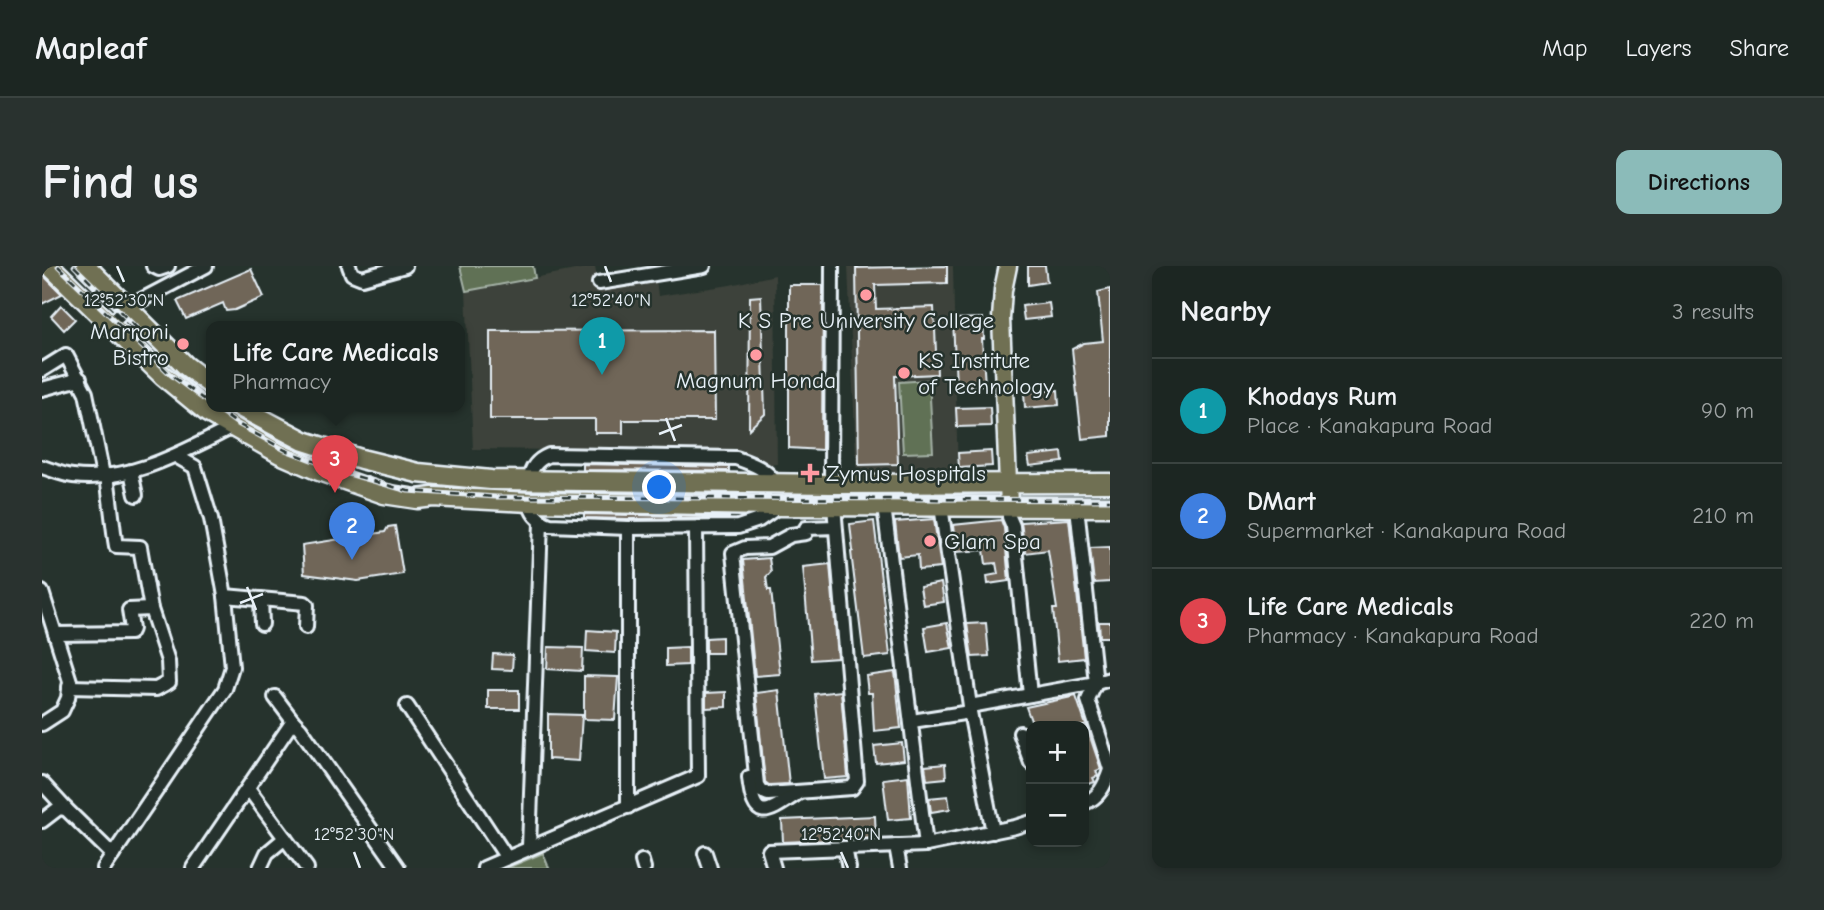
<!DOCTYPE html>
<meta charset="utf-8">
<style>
:root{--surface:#1c2622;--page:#29322f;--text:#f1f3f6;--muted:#a0a5a5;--line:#3a4340;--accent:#8bbbb9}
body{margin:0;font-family:"Comic Neue",sans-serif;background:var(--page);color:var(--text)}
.controls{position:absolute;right:21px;bottom:21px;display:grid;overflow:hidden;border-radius:14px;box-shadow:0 4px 10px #0003}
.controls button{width:63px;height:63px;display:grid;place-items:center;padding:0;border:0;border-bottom:2px solid var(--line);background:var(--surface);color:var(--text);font:35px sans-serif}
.you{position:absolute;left:618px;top:222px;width:24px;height:24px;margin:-18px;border:5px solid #fff;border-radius:50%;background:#1a73e8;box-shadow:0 0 0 10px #1a73e833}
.badge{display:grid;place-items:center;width:46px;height:46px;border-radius:50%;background:var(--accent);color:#fff;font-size:23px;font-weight:700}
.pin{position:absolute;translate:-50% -58px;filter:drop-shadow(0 2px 4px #0008)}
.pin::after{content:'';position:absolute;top:37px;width:24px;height:21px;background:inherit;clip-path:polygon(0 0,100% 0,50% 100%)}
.popup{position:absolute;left:164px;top:55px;width:259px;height:91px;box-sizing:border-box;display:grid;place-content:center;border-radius:14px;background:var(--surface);filter:drop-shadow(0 2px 5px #0005);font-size:23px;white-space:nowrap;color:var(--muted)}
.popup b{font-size:26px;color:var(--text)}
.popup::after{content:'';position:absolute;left:50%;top:100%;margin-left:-14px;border:14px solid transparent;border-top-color:var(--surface)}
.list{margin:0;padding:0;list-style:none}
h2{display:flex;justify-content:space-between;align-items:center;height:91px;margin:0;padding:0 28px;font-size:30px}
h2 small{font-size:23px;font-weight:400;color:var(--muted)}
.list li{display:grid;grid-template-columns:46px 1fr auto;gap:21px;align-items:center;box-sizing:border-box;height:105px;padding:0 28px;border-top:2px solid var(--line)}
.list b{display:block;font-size:26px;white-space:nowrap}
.list p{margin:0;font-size:23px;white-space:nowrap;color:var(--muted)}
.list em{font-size:23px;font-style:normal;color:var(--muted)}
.map{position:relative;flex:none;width:1068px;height:602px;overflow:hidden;border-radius:14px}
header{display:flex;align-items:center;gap:42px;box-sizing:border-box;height:98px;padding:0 35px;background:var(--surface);border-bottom:2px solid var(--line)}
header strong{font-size:33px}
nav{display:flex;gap:38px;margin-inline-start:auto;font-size:24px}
.intro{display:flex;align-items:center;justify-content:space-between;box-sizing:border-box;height:168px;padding:0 42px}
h1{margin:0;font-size:49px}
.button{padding:18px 32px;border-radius:14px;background:var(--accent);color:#111;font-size:24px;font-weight:700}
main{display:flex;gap:42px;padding:0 42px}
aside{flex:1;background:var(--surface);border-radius:14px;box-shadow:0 4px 10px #0003}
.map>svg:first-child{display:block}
</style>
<header>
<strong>Mapleaf</strong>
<nav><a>Map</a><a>Layers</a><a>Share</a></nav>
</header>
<div class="intro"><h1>Find us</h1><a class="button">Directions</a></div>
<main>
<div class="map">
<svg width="1068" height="602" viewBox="0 0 1068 602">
<rect width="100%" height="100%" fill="#26332d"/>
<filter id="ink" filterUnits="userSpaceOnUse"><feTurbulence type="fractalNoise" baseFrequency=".0143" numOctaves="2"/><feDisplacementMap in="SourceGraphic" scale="14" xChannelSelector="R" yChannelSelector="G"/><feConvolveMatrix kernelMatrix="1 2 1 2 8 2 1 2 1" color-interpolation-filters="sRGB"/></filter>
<g filter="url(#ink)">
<g fill="#3c423a">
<path d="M553 0 557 21 614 12 616 30 688 19 733 9 735 198 723 199 711 188 685 186 431 183 424 25Z"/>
<path d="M806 0H911L916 214 815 216Z"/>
</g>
<g fill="#607154" stroke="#a4b1a6" stroke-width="2">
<path d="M418 0H491L493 12 424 25Z"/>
<path d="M887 114 891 186 861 187 857 116Z"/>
<path d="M501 587 507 602H465Z"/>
</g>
<g fill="#706659" stroke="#e8f1f8" stroke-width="2">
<path d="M905 0V17L833 19 834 43 892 41 895 108 853 110 856 198 817 199 814 2Z"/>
<path d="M986 0H1003L1005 16 986 19Z"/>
<path d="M209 3 222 31 193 44 184 45 181 37 144 53 135 35Z"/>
<path d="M0 8 20 28 0 38Z"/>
<path d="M747 19H781L780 184 747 182Z"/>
<path d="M1068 23V170L1040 173 1030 83 1042 77 1061 75 1056 26Z"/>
<path d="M719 30 723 148 707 163 708 31Z"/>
<path d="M1007 37 1009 51 982 54 980 40Z"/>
<path d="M19 39 33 53 22 64 9 50Z"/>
<path d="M941 52 942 73H940L943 119 914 120 911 53Z"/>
<path d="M672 64 673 154H581V167H553V153H448V65Z"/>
<path d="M1016 124 1017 139 983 142 982 126Z"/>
<path d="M948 141 949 160 915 161 914 142Z"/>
<path d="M949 185 950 200 917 202 916 187Z"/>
<path d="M1020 186 1021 196 988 200 986 190Z"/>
<path d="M541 198 687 201V205L541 204Z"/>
<path d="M542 248 687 251V252L586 253 542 252Z"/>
<path d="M892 253 899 302 877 304 876 289 857 291 853 256Z"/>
<path d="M1027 253 1042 392 1016 395 1011 343H1015L1006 284 983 287 979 256Z"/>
<path d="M959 254 962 262 967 315 946 318 945 310 956 308 954 297 944 298 942 284 914 286 911 259Z"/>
<path d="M832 255 848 389 822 392 809 286 811 285 808 258Z"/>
<path d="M353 260 361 308 316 315 262 308 260 279 343 266 346 261Z"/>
<path d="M1068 281V316L1052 317 1048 282Z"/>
<path d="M727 292 729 306 724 311 726 324H729L738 408 713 410 701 294Z"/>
<path d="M788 298 796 392 769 394 761 301Z"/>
<path d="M899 317 902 336 881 339 878 321Z"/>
<path d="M1057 356H1068V371H1058Z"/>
<path d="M905 357 910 382 886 386 882 361Z"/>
<path d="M944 357 947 390 930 391 925 358Z"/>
<path d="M545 364 574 366 573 387 544 385Z"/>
<path d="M680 371V387H664V372Z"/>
<path d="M506 381 541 382 540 405 505 403Z"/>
<path d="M646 381V399L624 400V382Z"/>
<path d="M451 388 471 389 470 404 450 403Z"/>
<path d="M853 406 859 462 832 465 830 427H826L824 410Z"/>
<path d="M542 410 576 411 573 454 542 453Z"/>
<rect x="446" y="424" width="31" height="19"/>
<path d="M737 424 747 518 727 519 723 516 714 427Z"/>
<path d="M799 425 806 511 782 513 773 428Z"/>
<path d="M684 426V441L664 442V427Z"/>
<path d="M1034 430 1059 503 1054 505 1056 510 1051 512 1053 516 1042 519V460H991L984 441Z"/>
<path d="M506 448 540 449 537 495 506 493Z"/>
<path d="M860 477 862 494 834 497 832 480Z"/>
<path d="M903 498 904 512 885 514 883 500Z"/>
<path d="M866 510 869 552 846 554 841 513Z"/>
<path d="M906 530 908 543 889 546 887 532Z"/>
<path d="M833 550 834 572 741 576 740 554Z"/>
</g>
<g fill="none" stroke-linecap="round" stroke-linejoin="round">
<defs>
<g id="minor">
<path d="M111 0 117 3 126 0"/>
<path d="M307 0 310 8 320 12 363 0"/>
<path d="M557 17 662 0"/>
<path d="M69 58 86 41 164 0"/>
<path d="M0 104 24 89 44 127 61 209"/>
<path d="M0 123 38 113"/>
<path d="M0 201C10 204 21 209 31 210 87 217 141 186 189 162"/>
<path d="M89 205 94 229"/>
<path d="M487 214C489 201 495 194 507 189L694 192C708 197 726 203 732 216"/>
<path d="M789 218 790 0"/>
<path d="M488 236C489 248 497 255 508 259L586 262 696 261 717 254 730 245V240"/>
<path d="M792 240 815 515 810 522 726 528 719 525 715 519 691 287 703 282 727 281 749 269 764 267V262L793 261"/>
<path d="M899 240 928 440 1054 417"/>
<path d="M967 240V251L971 260 988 429"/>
<path d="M1035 241 1054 417 1068 413"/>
<path d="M586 262V541"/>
<path d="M0 326 28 415 26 432 20 445 0 458"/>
<path d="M183 330 263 337 265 339 264 361"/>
<path d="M219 333 220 358"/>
<path d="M13 368 88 367 90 363 87 344 109 343"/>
<path d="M1054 417 1046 434 1068 503"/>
<path d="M27 421 114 423 127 416 126 395 109 343 98 281 74 280 73 274 65 209"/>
<path d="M233 431 251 455"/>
<path d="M365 440 465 592"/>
<path d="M928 440V446L951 566"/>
<path d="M870 455 928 446"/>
<path d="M978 467 989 497"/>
<path d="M707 511C712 558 724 548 756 527"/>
<path d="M0 517 24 543"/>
<path d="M206 522 265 602"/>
<path d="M1042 537C1057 532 1063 519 1068 504"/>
<path d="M0 555 17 542 24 543 71 589"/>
<path d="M884 579 973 561 989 556"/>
<path d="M854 580 858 602"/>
<path d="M487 581 499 256"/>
<path d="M803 582 807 602"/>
<path d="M663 587 668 602"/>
<path d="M600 595 602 602"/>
<path d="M62 602 183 423 190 401 183 330 169 253 153 201 134 190"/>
<path d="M151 602 251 455 258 462 356 602"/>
<path d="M218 602 225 587 243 572"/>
<path d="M442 602 656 510 654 262"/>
<path d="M732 602 727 585 884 579 842 240"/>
</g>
<path id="major" d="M966 0 961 24 959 53 967 240"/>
<g id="highway">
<path d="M8 0 121 110 166 147 238 188 277 205 342 228 375 233 391 231 488 236 730 240 1068 241"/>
<path d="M44 0 144 100 169 119"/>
<path d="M198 141 262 175 319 193 376 207 449 214 789 218 1068 217"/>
</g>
</defs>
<use href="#minor" stroke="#e8f1f8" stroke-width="18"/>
<use href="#major" stroke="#e8f1f8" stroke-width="21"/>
<use href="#highway" stroke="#e8f1f8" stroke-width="23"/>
<use href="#minor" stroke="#26332d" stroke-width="12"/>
<use href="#major" stroke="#706f52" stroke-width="16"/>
<use href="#highway" stroke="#706f52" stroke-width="18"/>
<defs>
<g id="rail">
<path d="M16 0 129 109 169 139"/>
<path d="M32 0 100 67"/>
<path d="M172 141 194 157 243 184 303 207 366 225 454 231 1068 234"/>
</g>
</defs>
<use href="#rail" stroke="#e8f1f8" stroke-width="5"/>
<use href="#rail" stroke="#26332d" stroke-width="2.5" stroke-dasharray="8" stroke-linecap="butt"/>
</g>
</g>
<path fill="none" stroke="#e8f1f8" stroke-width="2.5" d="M75 0 82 16M563 0 569 16M624 152 633 175M617 168 640 159M205 321 214 344M198 337 221 328M312 586 318 602M799 586 806 602"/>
<g fill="#ff9aa2" stroke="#26332d" stroke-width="2.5">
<circle cx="824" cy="29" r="7"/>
<circle cx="141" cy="78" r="7"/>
<circle cx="714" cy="89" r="7"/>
<circle cx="862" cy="107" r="7"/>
<path d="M764.5 196.5h7v7h7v7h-7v7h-7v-7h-7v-7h7z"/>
<circle cx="888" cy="275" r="7"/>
</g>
<g text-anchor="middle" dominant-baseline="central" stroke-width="5" stroke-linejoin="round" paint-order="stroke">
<g font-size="23" fill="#e8f1f8" stroke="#26332d" text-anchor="start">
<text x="824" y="54" text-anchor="middle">K S Pre University College</text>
<text x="127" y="65" text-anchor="end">Marroni<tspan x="127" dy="26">Bistro</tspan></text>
<text x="876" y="94">KS Institute<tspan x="876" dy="26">of Technology</tspan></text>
<text x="714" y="114" text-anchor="middle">Magnum Honda</text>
<text x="784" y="207">Zymus Hospitals</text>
<text x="902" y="275">Glam Spa</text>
</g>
</g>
<g font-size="18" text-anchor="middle" fill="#e8f1f8" stroke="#26332d" stroke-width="5" stroke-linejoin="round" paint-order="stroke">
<text x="82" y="40">12°52'30"N</text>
<text x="569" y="40">12°52'40"N</text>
<text x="312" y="574">12°52'30"N</text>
<text x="799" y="574">12°52'40"N</text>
</g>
</svg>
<div class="controls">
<button>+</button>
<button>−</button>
</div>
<div class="you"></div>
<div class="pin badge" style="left:560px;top:109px;background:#0f9aa8">1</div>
<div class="pin badge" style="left:310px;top:294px;background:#3f7fe0">2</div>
<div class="pin badge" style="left:293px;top:227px;background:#e0444e">3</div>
<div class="popup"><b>Life Care Medicals</b>Pharmacy</div>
</div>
<aside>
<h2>Nearby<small>3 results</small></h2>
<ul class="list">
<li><span class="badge" style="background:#0f9aa8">1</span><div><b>Khodays Rum</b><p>Place · Kanakapura Road</p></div><em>90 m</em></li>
<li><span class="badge" style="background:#3f7fe0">2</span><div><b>DMart</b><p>Supermarket · Kanakapura Road</p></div><em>210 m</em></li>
<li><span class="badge" style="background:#e0444e">3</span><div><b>Life Care Medicals</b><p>Pharmacy · Kanakapura Road</p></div><em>220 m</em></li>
</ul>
</aside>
</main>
